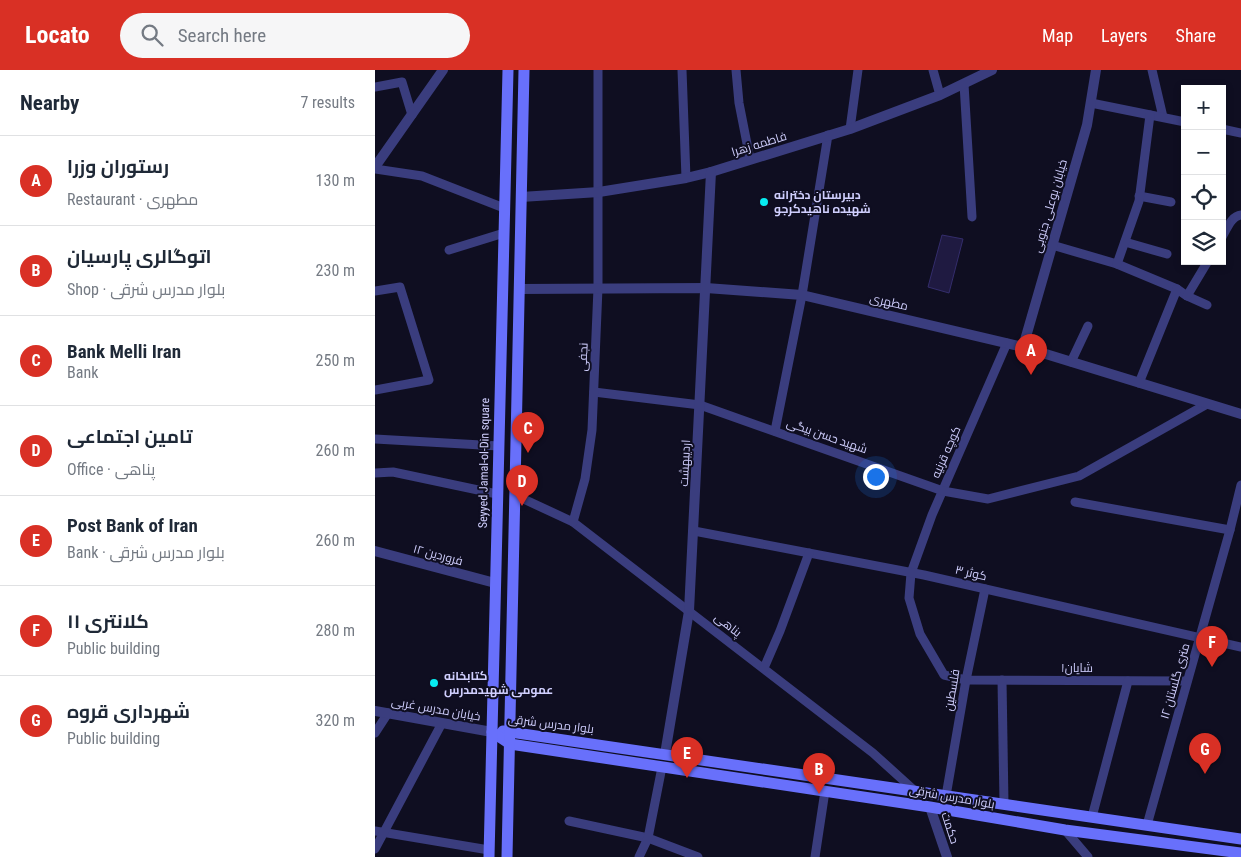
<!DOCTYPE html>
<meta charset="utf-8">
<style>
:root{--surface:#fff;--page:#f6f6f7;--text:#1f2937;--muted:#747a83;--line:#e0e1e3;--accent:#d93025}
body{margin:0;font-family:"Roboto Condensed",Cairo,sans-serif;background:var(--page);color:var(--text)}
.controls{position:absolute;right:15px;top:15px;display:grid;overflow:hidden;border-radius:0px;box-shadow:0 2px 8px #0003}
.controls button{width:45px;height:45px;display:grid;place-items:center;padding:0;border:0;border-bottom:1px solid var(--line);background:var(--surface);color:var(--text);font:25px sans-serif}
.you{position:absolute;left:500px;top:406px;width:18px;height:18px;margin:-12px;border:4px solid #fff;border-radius:50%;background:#1a73e8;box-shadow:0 0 0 8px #1a73e833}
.badge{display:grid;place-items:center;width:32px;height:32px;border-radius:50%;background:var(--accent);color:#fff;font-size:16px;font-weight:700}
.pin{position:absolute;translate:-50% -41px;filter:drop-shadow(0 1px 2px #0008)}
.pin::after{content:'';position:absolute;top:26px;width:18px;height:15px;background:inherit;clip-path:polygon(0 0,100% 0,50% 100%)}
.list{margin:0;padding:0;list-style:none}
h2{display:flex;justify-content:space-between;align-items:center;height:65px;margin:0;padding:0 20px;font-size:21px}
h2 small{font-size:16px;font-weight:400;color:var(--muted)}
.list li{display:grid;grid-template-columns:32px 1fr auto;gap:15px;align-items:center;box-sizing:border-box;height:90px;padding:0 20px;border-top:1px solid var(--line)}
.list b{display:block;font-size:19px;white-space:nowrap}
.list p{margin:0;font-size:16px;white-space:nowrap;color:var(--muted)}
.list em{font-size:16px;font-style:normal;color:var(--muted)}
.icon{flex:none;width:28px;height:28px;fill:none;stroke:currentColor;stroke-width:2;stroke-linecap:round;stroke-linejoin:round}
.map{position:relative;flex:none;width:866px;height:787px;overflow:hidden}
header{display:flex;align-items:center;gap:30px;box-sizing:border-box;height:70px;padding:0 25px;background:var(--accent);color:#fff}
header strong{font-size:24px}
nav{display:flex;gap:28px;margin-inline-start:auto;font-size:18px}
.search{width:350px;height:45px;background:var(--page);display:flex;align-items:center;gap:12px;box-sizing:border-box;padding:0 18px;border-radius:28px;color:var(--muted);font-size:19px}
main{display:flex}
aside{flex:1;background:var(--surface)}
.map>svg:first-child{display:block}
</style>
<header>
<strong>Locato</strong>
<div class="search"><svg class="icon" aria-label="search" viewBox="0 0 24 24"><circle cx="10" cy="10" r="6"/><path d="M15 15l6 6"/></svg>Search here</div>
<nav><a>Map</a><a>Layers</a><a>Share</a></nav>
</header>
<main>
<aside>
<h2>Nearby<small>7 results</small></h2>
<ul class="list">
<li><span class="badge">A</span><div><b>رستوران وزرا</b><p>Restaurant · مطهری</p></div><em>130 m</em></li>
<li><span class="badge">B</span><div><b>اتوگالری پارسیان</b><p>Shop · بلوار مدرس شرقی</p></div><em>230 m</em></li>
<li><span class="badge">C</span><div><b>Bank Melli Iran</b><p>Bank</p></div><em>250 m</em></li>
<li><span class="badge">D</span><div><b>تامین اجتماعی</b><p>Office · پناهی</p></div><em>260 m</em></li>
<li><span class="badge">E</span><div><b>Post Bank of Iran</b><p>Bank · بلوار مدرس شرقی</p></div><em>260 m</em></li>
<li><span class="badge">F</span><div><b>کلانتری ۱۱</b><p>Public building</p></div><em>280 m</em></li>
<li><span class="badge">G</span><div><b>شهرداری قروه</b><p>Public building</p></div><em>320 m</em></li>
</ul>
</aside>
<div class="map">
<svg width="866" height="787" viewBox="0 0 866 787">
<rect width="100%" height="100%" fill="#0f0e21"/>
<path fill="#1f1a41" stroke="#342d6c" d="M567 165 588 169 574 223 553 217Z"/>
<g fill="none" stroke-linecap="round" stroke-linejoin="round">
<g stroke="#3a3d7e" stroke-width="9">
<path d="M307 0 311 108"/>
<path d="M361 0 364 33 375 89"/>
<path d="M558 0 565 25"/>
<path d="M777 0 788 47"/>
<path d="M589 14 597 147"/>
<path d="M0 17 27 12 37 45"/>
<path d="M716 33 810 52"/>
<path d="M475 59 483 0"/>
<path d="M847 59 866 63"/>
<path d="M0 99 47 106 129 138"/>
<path d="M764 126 796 132"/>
<path d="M847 167C852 159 856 146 866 145"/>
<path d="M750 172 792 184"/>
<path d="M677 175 742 194 802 219 812 226 832 235"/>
<path d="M74 180 129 163"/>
<path d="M742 194 764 131 775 45"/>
<path d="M0 221 25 217 54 310 0 320"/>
<path d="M812 226 833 191"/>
<path d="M632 273 557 445 536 503 534 528 545 564 569 605 591 610 812 611"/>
<path d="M696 292 713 256"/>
<path d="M764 313 802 219"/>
<path d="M219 322 325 335 568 421 613 429 704 406 832 334"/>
<path d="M400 361 427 225 453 65"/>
<path d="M0 369 124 376"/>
<path d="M0 403 18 402 122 424"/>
<path d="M140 425 198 452 498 683 540 721"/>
<path d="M700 432 855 460"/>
<path d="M198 452 210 409 217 360 223 218V0"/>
<path d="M319 461 549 505 866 577"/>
<path d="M389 598 405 561 434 483"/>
<path d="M627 610 629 734"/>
<path d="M0 663 13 643"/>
<path d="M571 726 591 610 610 519"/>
<path d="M717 747 753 611"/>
<path d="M194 751 273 768 323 787"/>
<path d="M772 755 855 460 866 415"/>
<path d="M690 760 713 787"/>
<path d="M0 761 114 780"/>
<path d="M0 779 67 653"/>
<path d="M264 787 273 768 287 697"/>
<path d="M440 787 450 721"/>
</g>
<g stroke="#3a3d7e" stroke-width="10">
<path d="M0 97 68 0"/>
<path d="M146 127 224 122 311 108 336 102 475 59 565 25 617 0"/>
<path d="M144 219 331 218 427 225 648 277 866 344"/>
<path d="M648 277 712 55 721 0"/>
<path d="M0 481 120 513"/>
<path d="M0 641 117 662"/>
<path d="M290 684 314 541 336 102"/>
<path d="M555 737 572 787"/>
</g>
<g stroke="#6870fb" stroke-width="11">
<path d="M128 661 866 769"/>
<path d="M117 662 135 674 555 737 690 760 866 783"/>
<path d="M114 787 133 0"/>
<path d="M132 787 149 0"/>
</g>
</g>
<g fill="#07ecf1" stroke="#0f0e21" stroke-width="2">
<circle cx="389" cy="132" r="5"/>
<circle cx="59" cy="613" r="5"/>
</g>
<g text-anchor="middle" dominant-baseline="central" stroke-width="4" stroke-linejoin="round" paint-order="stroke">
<g font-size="12" fill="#d0cffe" stroke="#0f0e21">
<text transform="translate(384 74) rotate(-17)">فاطمه زهرا</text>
<text transform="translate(675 136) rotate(-74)">خیابان بوعلی جنوبی</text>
<text transform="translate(514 232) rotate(13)">مطهری</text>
<text transform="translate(208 287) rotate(-88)">نجفی</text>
<text transform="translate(452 366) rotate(19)">شهید حسن بیگی</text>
<text transform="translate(571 382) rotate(-66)">کوچه قرنیه</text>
<text transform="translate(109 393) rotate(-89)">Seyyed Jamal-ol-Din square</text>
<text transform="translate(310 393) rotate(-87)">اردیبهشت</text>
<text transform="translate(63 485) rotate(15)">۱۲ فروردین</text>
<text transform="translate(596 503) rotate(13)">کوثر ۳</text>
<text transform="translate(353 555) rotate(38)">پناهی</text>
<text x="702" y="598">شایان۱</text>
<text transform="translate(800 611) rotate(-74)">۱۲ متری گلستان</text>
<text transform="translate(577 620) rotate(-80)">فلسطین</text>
<text transform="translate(61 639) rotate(10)">خیابان مدرس غربی</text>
<text transform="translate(176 654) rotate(7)">بلوار مدرس شرقی</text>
<text transform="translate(577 727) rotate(10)">بلوار مدرس شرقی</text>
<text transform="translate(575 758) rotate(72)">حکمت</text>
</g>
<g font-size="12" font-weight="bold" fill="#d0cffe" stroke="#0f0e21" text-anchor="start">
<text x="399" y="125">دبیرستان دخترانه<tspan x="399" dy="14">شهیده ناهیدکرجو</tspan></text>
<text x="69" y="606">کتابخانه<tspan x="69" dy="14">عمومی شهیدمدرس</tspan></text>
</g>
</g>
</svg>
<div class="controls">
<button>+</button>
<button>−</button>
<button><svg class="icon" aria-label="locate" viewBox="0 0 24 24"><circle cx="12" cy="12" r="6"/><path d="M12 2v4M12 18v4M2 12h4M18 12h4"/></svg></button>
<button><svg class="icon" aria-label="layers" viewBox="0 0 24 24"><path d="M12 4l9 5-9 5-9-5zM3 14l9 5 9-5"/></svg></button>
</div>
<div class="you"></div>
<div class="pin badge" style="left:656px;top:305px">A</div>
<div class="pin badge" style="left:444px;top:724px">B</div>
<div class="pin badge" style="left:153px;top:383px">C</div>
<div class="pin badge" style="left:147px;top:436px">D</div>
<div class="pin badge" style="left:312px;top:708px">E</div>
<div class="pin badge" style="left:837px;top:597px">F</div>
<div class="pin badge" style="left:830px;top:704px">G</div>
</div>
</main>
